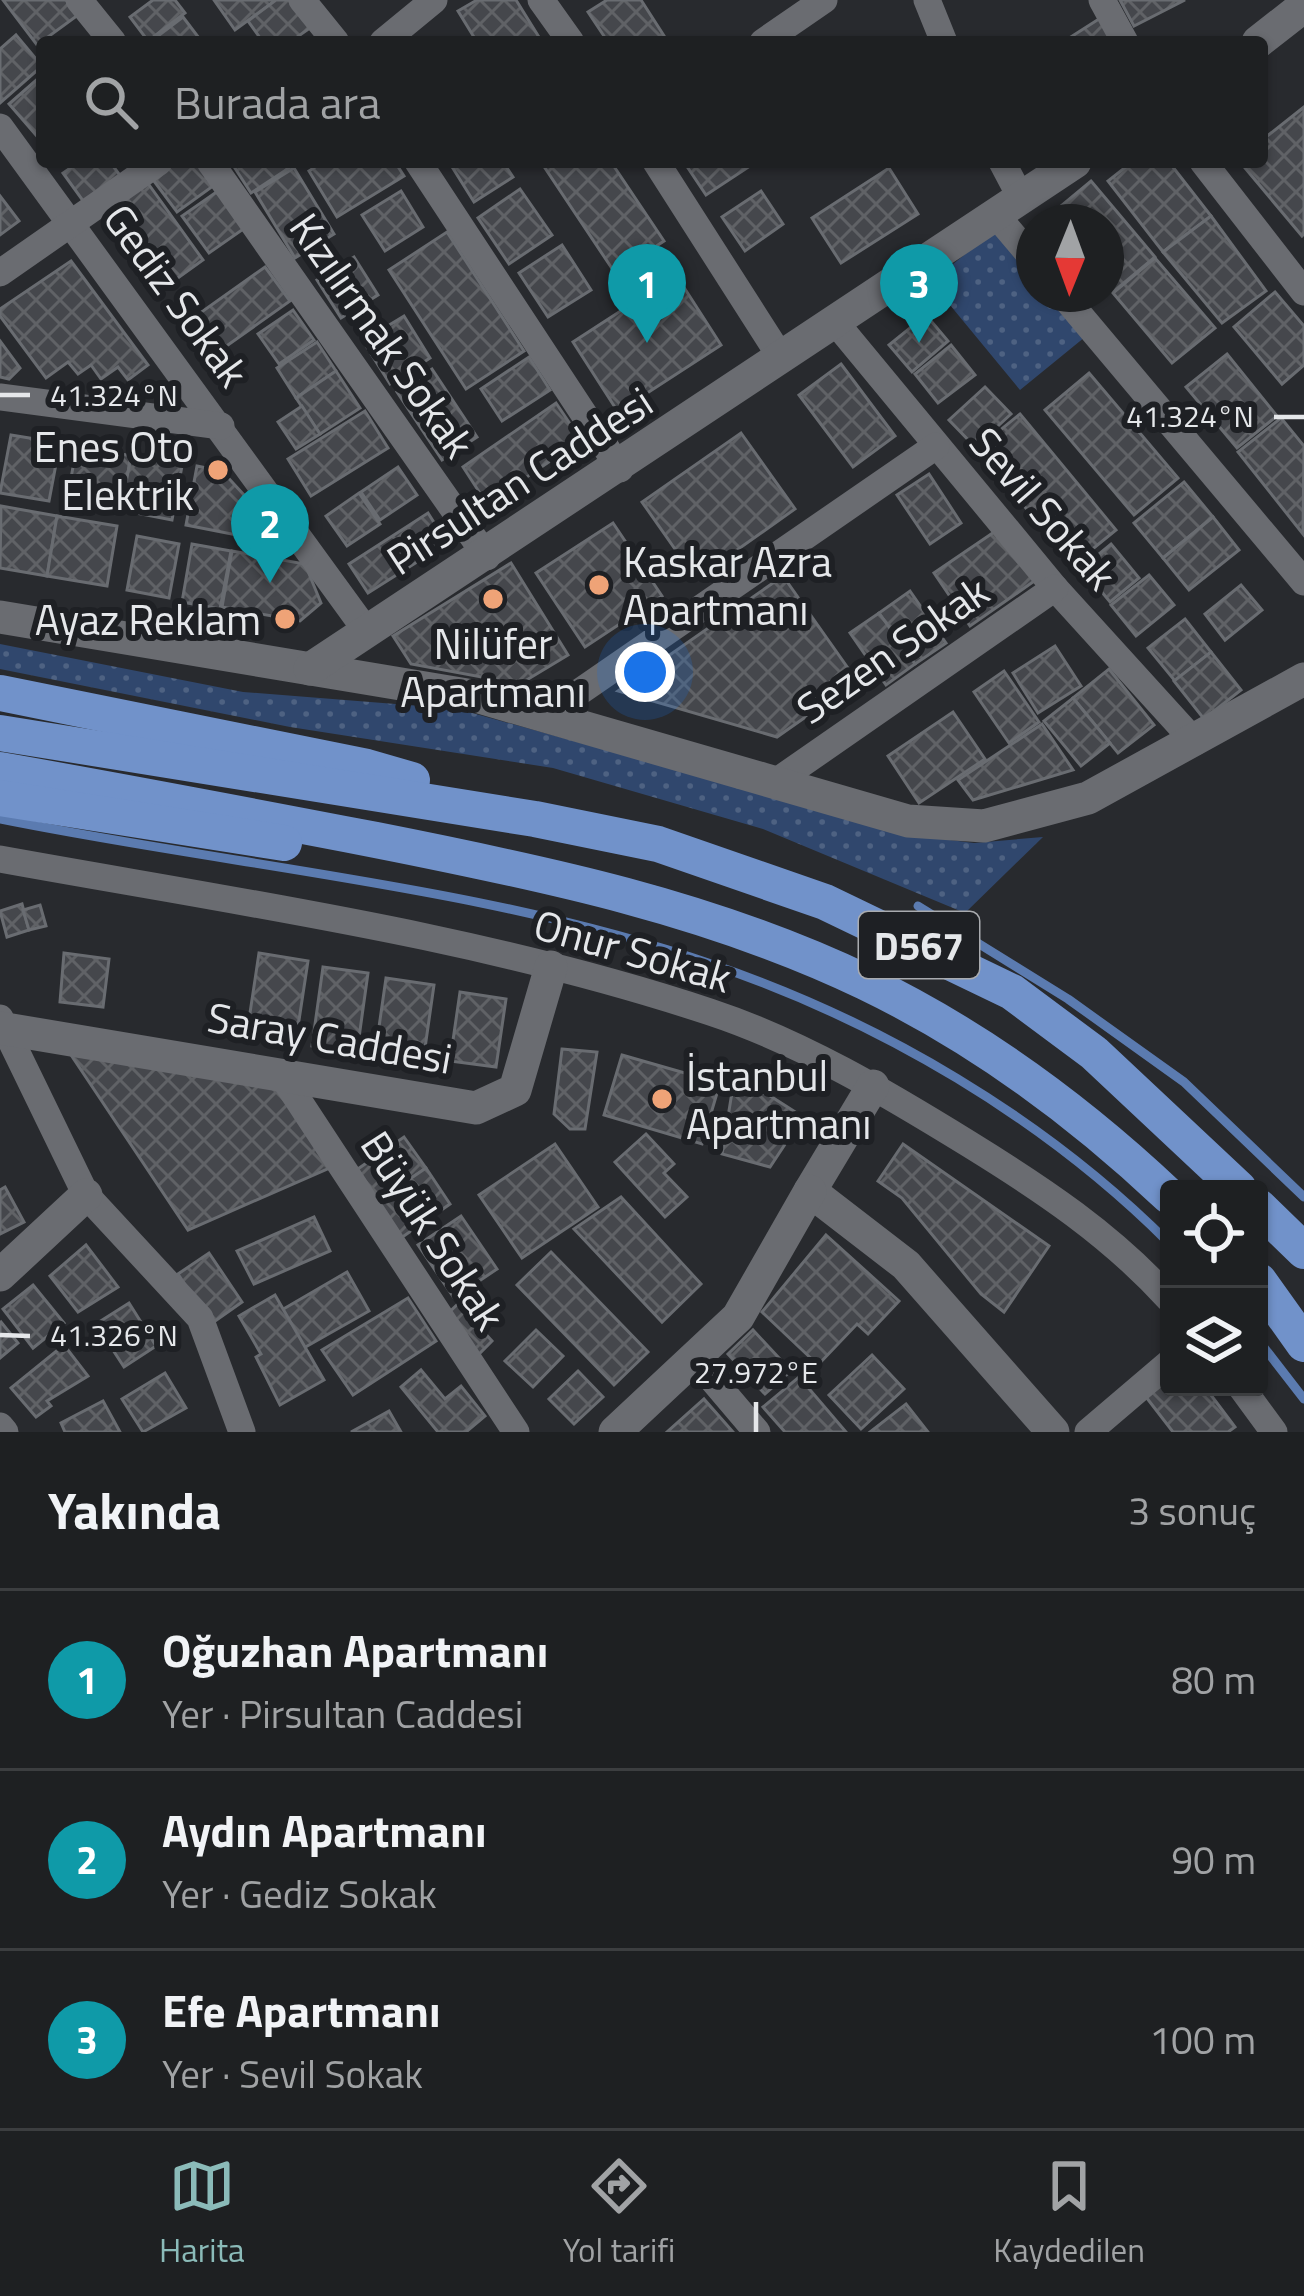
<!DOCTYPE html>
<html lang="tr">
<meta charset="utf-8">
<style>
:root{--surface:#1e2022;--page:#2b2d2f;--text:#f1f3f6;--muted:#a1a3a5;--line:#3c3e40;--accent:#8bbbb9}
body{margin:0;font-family:"Titillium Web",sans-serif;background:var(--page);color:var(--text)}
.controls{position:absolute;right:36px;bottom:36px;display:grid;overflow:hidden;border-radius:12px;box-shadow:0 3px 9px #0004}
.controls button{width:108px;height:108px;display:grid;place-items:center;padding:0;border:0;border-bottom:3px solid var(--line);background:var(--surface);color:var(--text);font:60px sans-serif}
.compass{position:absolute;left:1016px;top:204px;width:108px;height:108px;border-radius:50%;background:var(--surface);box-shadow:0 3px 9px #0004;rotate:181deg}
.you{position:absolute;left:645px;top:672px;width:42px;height:42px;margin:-30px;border:9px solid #fff;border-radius:50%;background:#1a73e8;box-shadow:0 0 0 18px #1a73e833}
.badge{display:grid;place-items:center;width:78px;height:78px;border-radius:50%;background:var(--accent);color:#fff;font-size:39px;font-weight:700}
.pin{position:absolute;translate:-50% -99px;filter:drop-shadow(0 3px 6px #0008)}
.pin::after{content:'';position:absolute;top:63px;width:42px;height:36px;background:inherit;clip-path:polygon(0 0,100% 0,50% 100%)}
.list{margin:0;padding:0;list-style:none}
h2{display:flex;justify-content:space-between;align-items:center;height:156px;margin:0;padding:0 48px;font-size:51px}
h2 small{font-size:39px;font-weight:400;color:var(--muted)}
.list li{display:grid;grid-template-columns:78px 1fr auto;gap:36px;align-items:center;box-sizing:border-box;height:180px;padding:0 48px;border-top:3px solid var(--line)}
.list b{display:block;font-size:45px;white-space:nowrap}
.list p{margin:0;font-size:39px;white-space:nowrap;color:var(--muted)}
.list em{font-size:39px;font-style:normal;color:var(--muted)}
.icon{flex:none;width:66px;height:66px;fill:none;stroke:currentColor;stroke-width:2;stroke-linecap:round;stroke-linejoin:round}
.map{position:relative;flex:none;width:1304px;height:1432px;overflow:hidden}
.search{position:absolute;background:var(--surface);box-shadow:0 3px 9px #0004;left:36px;right:36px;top:36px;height:132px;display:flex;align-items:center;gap:30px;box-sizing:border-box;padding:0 42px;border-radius:12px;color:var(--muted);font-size:45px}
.sheet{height:696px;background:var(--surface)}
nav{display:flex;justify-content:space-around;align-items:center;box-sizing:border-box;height:168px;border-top:3px solid var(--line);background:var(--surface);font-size:33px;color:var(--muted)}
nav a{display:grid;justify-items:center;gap:6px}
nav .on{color:var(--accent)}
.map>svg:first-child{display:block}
</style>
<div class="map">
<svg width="1304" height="1432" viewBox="0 0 1304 1432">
<defs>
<pattern id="grass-dots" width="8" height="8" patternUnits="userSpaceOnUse" patternTransform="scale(3)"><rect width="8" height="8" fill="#30476d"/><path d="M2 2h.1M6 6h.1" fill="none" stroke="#4e6282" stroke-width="1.8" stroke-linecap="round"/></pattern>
<pattern id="building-cross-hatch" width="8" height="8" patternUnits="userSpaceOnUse" patternTransform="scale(3)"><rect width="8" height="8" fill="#45474c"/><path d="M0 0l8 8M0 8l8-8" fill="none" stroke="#606266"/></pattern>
</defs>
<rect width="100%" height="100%" fill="#282a2e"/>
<g fill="url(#grass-dots)">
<path d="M996 229 1034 275V294H1049L1085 337 1020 390 931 282Z"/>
<path d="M0 644 243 692 458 709 917 836 974 843 1043 837 965 913 763 829 553 768 290 727 0 669Z"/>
</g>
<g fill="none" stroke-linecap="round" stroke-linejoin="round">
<g stroke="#5b7bb0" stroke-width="9">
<path d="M0 819C237 867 485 886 714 965 881 1022 1044 1118 1169 1243"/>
<path d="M918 906 1068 999 1184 1082 1304 1197"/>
<path d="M1259 1341 1304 1399"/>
</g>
</g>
<g fill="url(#building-cross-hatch)" stroke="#696c71" stroke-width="3">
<path d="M3 0H66L78 15 37 45Z"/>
<path d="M153 0H175L185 13 148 41 130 17Z"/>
<path d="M214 0H276L235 30Z"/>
<path d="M276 0H290L310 28 290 42H263L248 21Z"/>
<path d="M477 0H516L542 42H477L458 11Z"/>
<path d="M607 0H641L668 42H608L588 12Z"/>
<path d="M1120 0H1185L1134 26Z"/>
<path d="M183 17 202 42H150Z"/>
<path d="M1102 17 1118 42H1063Z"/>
<path d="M16 35 42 66 0 103V49Z"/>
<path d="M42 75V142L9 104Z"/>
<path d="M1304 107V234L1302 236 1240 162H1262V132L1266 137Z"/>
<path d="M79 162H110L122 178 86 205 63 173Z"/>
<path d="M164 162H206L220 181 177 212 148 173Z"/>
<path d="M231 162H285L289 168 251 193Z"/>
<path d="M323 162H395L404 176 337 217 309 171Z"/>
<path d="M449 162H503L513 177 474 202Z"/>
<path d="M541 162H611L664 241 615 273Z"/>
<path d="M684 162H756L706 195Z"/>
<path d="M1132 162H1169L1211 216 1163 252 1108 181Z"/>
<path d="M294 168 334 234 295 258 255 192Z"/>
<path d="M889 168 918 214 841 263 812 218Z"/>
<path d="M1091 181 1155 257 1113 292 1106 284V222H1054L1049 216Z"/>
<path d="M147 182 203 260 164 288 108 209Z"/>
<path d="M225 186 252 223 209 253 182 216Z"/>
<path d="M520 189 552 235 509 264 478 218Z"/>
<path d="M401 191 423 227 385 251 362 215Z"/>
<path d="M761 191 783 224 745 251 722 217Z"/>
<path d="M0 196 19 221 0 235Z"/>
<path d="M1211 216 1266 291 1222 323 1163 252Z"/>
<path d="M447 232 524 351 466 389 389 270Z"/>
<path d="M562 245 591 290 548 317 519 273Z"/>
<path d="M354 257 378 295 341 318 317 280Z"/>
<path d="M1155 258 1215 328 1172 363 1113 293Z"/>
<path d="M71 261 148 365 128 380 118 367 101 379 91 365 78 374 68 362 46 378 0 316V309Z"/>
<path d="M265 267 290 301 211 357 186 323Z"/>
<path d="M676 275 721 345 618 412 573 342Z"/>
<path d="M1275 292 1304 326V365L1282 384 1234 327Z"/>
<path d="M293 310 314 340 279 364 258 334Z"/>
<path d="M926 315 948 341 912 372 889 345Z"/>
<path d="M404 316 430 358 390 384 363 341Z"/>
<path d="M0 341 20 368 9 379 0 377Z"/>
<path d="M317 342 336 371 296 398 277 368Z"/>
<path d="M951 345 975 375 938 403 915 374Z"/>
<path d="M1227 354 1277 416 1237 448 1186 387Z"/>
<path d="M529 357 550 390 502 421 481 389Z"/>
<path d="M841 364 895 436 853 467 799 395Z"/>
<path d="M432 369 477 437 442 460 397 392Z"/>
<path d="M336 371 360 408 320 434 296 398Z"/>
<path d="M1089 373 1178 478 1134 515 1045 410Z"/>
<path d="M985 387 1011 414 975 447 949 420Z"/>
<path d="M556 403 581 440 487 504 463 467Z"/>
<path d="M302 406 320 434 296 449 278 422Z"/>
<path d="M365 411 388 448 311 496 288 459Z"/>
<path d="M1020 414 1116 530 1073 565 977 449Z"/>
<path d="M1281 418 1304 446 1303 534 1238 452Z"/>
<path d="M741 433 795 509 696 579 642 502Z"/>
<path d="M11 435 60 443 49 501 0 493Z"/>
<path d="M77 445 131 456 121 510 67 500Z"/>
<path d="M131 456 182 466 172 520 121 510Z"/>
<path d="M197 466 222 471 277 531 268 541 186 525Z"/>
<path d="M398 467 417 495 380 520 361 492Z"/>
<path d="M929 474 961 523 930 544 897 495Z"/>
<path d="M1184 482 1213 517 1163 558 1134 523Z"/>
<path d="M359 493 380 524 347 546 326 516Z"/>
<path d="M1 506 57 516 47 576 0 568Z"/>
<path d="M428 513 447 543 368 593 349 564Z"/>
<path d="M57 516 117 526 107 586 47 576Z"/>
<path d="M1213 517 1239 550 1189 590 1163 558Z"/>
<path d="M613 523 662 596 585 647 536 573Z"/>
<path d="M1000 528 1040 577 970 626 934 573Z"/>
<path d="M137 536 179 544 169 598 127 590Z"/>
<path d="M192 544 231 551 220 609 182 602Z"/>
<path d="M1111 544 1139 578 1110 602 1082 568Z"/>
<path d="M232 551 305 564 321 603 300 621 222 607Z"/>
<path d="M511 563 568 655 520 684 411 664 393 636Z"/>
<path d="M1149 575 1174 605 1136 636 1111 605Z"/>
<path d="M783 576 857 681 777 737 618 691Z"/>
<path d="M1241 585 1262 610 1225 640 1205 614Z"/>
<path d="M910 591 946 643 915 664 879 613Z"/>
<path d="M879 613 915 664 886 685 850 633Z"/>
<path d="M1185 619 1211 652 1175 681 1148 648Z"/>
<path d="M1055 646 1081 686 1038 713 1013 673Z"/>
<path d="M1211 652 1241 690 1204 719 1174 681Z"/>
<path d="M1109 669 1154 725 1118 753 1073 698Z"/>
<path d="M1004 671 1039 722 1009 743 974 692Z"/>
<path d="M1073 698 1110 743 1081 766 1044 721Z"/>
<path d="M953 712 985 759 919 803 888 756Z"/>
<path d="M1042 724 1073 770 973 800 958 780Z"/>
<path d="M22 904 29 930 7 937 0 911Z"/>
<path d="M40 905 46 926 29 930 23 910Z"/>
<path d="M64 953 109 959 103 1007 60 1002Z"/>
<path d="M259 953 308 961 296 1040 247 1033Z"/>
<path d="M323 967 368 973 357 1052 312 1046Z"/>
<path d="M386 978 434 985 423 1062 375 1055Z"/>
<path d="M460 992 506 999 496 1067 450 1061Z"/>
<path d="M562 1049 597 1052 585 1129H570L554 1114Z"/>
<path d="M71 1055 280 1082 334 1166 188 1230Z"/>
<path d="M622 1055 720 1083 702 1144 604 1115Z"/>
<path d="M733 1086 767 1094 803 1117 770 1167 722 1154Z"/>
<path d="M646 1134 674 1164 664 1173 687 1197 665 1217 615 1162Z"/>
<path d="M404 1137 426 1168 376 1202 355 1171Z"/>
<path d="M555 1144 598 1207 522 1258 479 1195Z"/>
<path d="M903 1144 1049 1246 1004 1312 981 1294 902 1198 878 1181Z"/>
<path d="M426 1168 450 1204 401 1238 376 1202Z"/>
<path d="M5 1187 24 1222 0 1234V1190Z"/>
<path d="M621 1197 701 1284 662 1322 574 1229Z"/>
<path d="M461 1216 497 1269 454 1298 418 1245Z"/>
<path d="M314 1217 330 1251 254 1284 237 1251Z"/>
<path d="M826 1235 899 1301 868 1334 857 1324 818 1365 762 1312Z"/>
<path d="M86 1245 118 1287 78 1312 50 1276Z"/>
<path d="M551 1252 648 1352 614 1385 517 1285Z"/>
<path d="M209 1253 242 1302 211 1324 178 1274Z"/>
<path d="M347 1272 369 1311 302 1349 280 1311Z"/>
<path d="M33 1285 64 1323 33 1348 3 1309Z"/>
<path d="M275 1295 324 1380 280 1405 256 1357 261 1354 239 1316Z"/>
<path d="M408 1298 436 1341 353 1395 322 1350Z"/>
<path d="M129 1303 156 1346 124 1367 96 1324Z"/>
<path d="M458 1304 492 1341 479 1354 444 1317Z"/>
<path d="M1 1322 18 1343 0 1358V1323Z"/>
<path d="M536 1330 563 1356 533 1387 505 1361Z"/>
<path d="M753 1330 791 1371 765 1394 728 1354Z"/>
<path d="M64 1345 88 1376 47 1401 51 1406 36 1417 11 1388Z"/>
<path d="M872 1355 904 1389 861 1429 829 1395Z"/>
<path d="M421 1370 445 1399 461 1386 485 1416 466 1432H438L401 1387Z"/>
<path d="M578 1371 603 1397 574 1424 549 1399Z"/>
<path d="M165 1373 186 1408 143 1432 122 1399Z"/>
<path d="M799 1377 846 1432H785L763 1407Z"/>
<path d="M1169 1379V1387H1205L1235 1427 1228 1432H1173L1146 1397Z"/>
<path d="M704 1399 733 1432H667Z"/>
<path d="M103 1401 120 1432H65L61 1423Z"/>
<path d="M906 1404 928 1432H870Z"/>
<path d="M389 1411 401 1432H351Z"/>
</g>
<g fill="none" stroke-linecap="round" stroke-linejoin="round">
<g stroke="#6a6c71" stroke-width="27">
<path d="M79 0 113 42"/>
<path d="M302 0 336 42"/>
<path d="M541 0 571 42"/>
<path d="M927 0 944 42"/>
<path d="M1102 0 1125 42"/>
<path d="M383 42 434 0"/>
<path d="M763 42 824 0"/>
<path d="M0 127 368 633"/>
<path d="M210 162 487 557"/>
<path d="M418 162 620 469"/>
<path d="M656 162 782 359"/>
<path d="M1002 162 1021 198"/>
<path d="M1203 162 1304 292"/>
<path d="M996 215 1034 260"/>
<path d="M0 273 159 162"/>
<path d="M1062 294 1304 582"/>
<path d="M836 323 1055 588 1195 742"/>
<path d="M0 397 221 426"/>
<path d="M546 715 936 446"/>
<path d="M777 781 1055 588"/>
<path d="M0 859C237 902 481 936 710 1012 801 1042 888 1094 969 1144 1042 1189 1111 1235 1169 1299"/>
<path d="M0 1018 86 1195 200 1318 242 1432"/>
<path d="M281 1074 516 1432"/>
<path d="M695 1359 757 1432"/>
<path d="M1241 1387 1274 1432"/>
<path d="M0 1426 5 1432"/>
<path d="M1088 1432 1169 1363"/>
</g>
<g stroke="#6a6c71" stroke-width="33">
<path d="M1258 42 1304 6"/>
<path d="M0 617 479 697 908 821 984 826 1088 798 1304 679"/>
<path d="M310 669 1075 162"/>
<path d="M0 1028 476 1108 515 1090 551 967"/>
<path d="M873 1086 810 1191 906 1265 1053 1432"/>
<path d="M0 1275 86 1195"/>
<path d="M615 1432 738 1317 810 1191"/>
</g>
<g stroke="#7192ca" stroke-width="36">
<path d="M0 693 367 767 412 780"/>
<path d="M0 733 535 819 658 844 825 902 1012 992 1094 1053 1239 1189"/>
<path d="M0 770C126 792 251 816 376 840 543 873 711 908 865 982 977 1036 1079 1111 1169 1196"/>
<path d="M0 798 284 843"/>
<path d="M1259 1207 1304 1251"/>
<path d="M1259 1281 1304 1344"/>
</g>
</g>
<path fill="none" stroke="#e5e7ea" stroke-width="4.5" d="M0 395H30M1274 417H1304M0 1335 30 1336M756 1432V1402"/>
<g fill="#efa377" stroke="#1e2024" stroke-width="4.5">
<circle cx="218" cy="470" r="12"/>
<circle cx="599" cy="585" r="12"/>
<circle cx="493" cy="599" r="12"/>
<circle cx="285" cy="619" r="12"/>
<circle cx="662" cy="1099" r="12"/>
</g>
<g text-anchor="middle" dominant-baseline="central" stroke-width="12" stroke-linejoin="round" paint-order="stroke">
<rect fill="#1e2024" stroke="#a9abaf" stroke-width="3" x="859" y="912" width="120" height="66" rx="9"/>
<g font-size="39" font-weight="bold" fill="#e5e7ea">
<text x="919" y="945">D567</text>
</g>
<g font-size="42" fill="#e5e7ea" stroke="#1e2024">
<text transform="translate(177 295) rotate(54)">Gediz Sokak</text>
<text transform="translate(383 335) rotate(55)">Kızılırmak Sokak</text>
<text transform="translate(519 480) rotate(-33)">Pirsultan Caddesi</text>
<text transform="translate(1044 508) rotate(49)">Sevil Sokak</text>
<text transform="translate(892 649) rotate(-35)">Sezen Sokak</text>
<text transform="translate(633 950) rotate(16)">Onur Sokak</text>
<text transform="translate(330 1037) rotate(10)">Saray Caddesi</text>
<text transform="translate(434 1230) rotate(57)">Büyük Sokak</text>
</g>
<g font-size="42" fill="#e5e7ea" stroke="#1e2024" text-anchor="end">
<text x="194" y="446">Enes Oto<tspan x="194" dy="48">Elektrik</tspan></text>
<text x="623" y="561" text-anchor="start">Kaskar Azra<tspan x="623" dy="48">Apartmanı</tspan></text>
<text x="261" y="619">Ayaz Reklam</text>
<text x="493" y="643" text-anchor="middle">Nilüfer<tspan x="493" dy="48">Apartmanı</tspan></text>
<text x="686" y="1075" text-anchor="start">İstanbul<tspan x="686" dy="48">Apartmanı</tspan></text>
</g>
</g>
<g font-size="30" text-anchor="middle" fill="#e5e7ea" stroke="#1e2024" stroke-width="12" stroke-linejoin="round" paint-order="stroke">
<text x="114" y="406">41.324°N</text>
<text x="1190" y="427">41.324°N</text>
<text x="114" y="1346">41.326°N</text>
<text x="756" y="1383">27.972°E</text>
</g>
</svg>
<div class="controls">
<button><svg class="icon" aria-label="locate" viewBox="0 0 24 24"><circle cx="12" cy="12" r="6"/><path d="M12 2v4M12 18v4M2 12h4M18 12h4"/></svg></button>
<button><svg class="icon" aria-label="layers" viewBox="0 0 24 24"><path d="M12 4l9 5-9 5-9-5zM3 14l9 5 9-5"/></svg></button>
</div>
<svg class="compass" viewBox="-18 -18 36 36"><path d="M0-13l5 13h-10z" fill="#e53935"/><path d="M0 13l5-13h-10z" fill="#a1a3a5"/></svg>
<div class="you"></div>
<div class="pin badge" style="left:647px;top:343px;background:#0f9aa8">1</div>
<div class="pin badge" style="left:270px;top:583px;background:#0f9aa8">2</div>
<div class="pin badge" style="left:919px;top:343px;background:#0f9aa8">3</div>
<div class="search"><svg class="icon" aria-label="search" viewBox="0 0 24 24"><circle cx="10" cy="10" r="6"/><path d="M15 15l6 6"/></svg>Burada ara</div>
</div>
<section class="sheet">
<h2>Yakında<small>3 sonuç</small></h2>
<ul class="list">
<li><span class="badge" style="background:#0f9aa8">1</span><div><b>Oğuzhan Apartmanı</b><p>Yer · Pirsultan Caddesi</p></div><em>80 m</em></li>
<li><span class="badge" style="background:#0f9aa8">2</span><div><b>Aydın Apartmanı</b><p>Yer · Gediz Sokak</p></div><em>90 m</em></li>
<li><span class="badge" style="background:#0f9aa8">3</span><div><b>Efe Apartmanı</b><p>Yer · Sevil Sokak</p></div><em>100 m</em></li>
</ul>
</section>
<nav>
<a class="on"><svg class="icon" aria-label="map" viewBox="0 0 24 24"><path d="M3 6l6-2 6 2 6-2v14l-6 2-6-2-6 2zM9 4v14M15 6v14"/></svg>Harita</a>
<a><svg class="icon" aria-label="directions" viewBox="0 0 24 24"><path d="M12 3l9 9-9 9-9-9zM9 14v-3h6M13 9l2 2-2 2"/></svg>Yol tarifi</a>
<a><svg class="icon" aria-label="saved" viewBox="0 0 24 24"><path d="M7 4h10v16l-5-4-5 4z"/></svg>Kaydedilen</a>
</nav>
